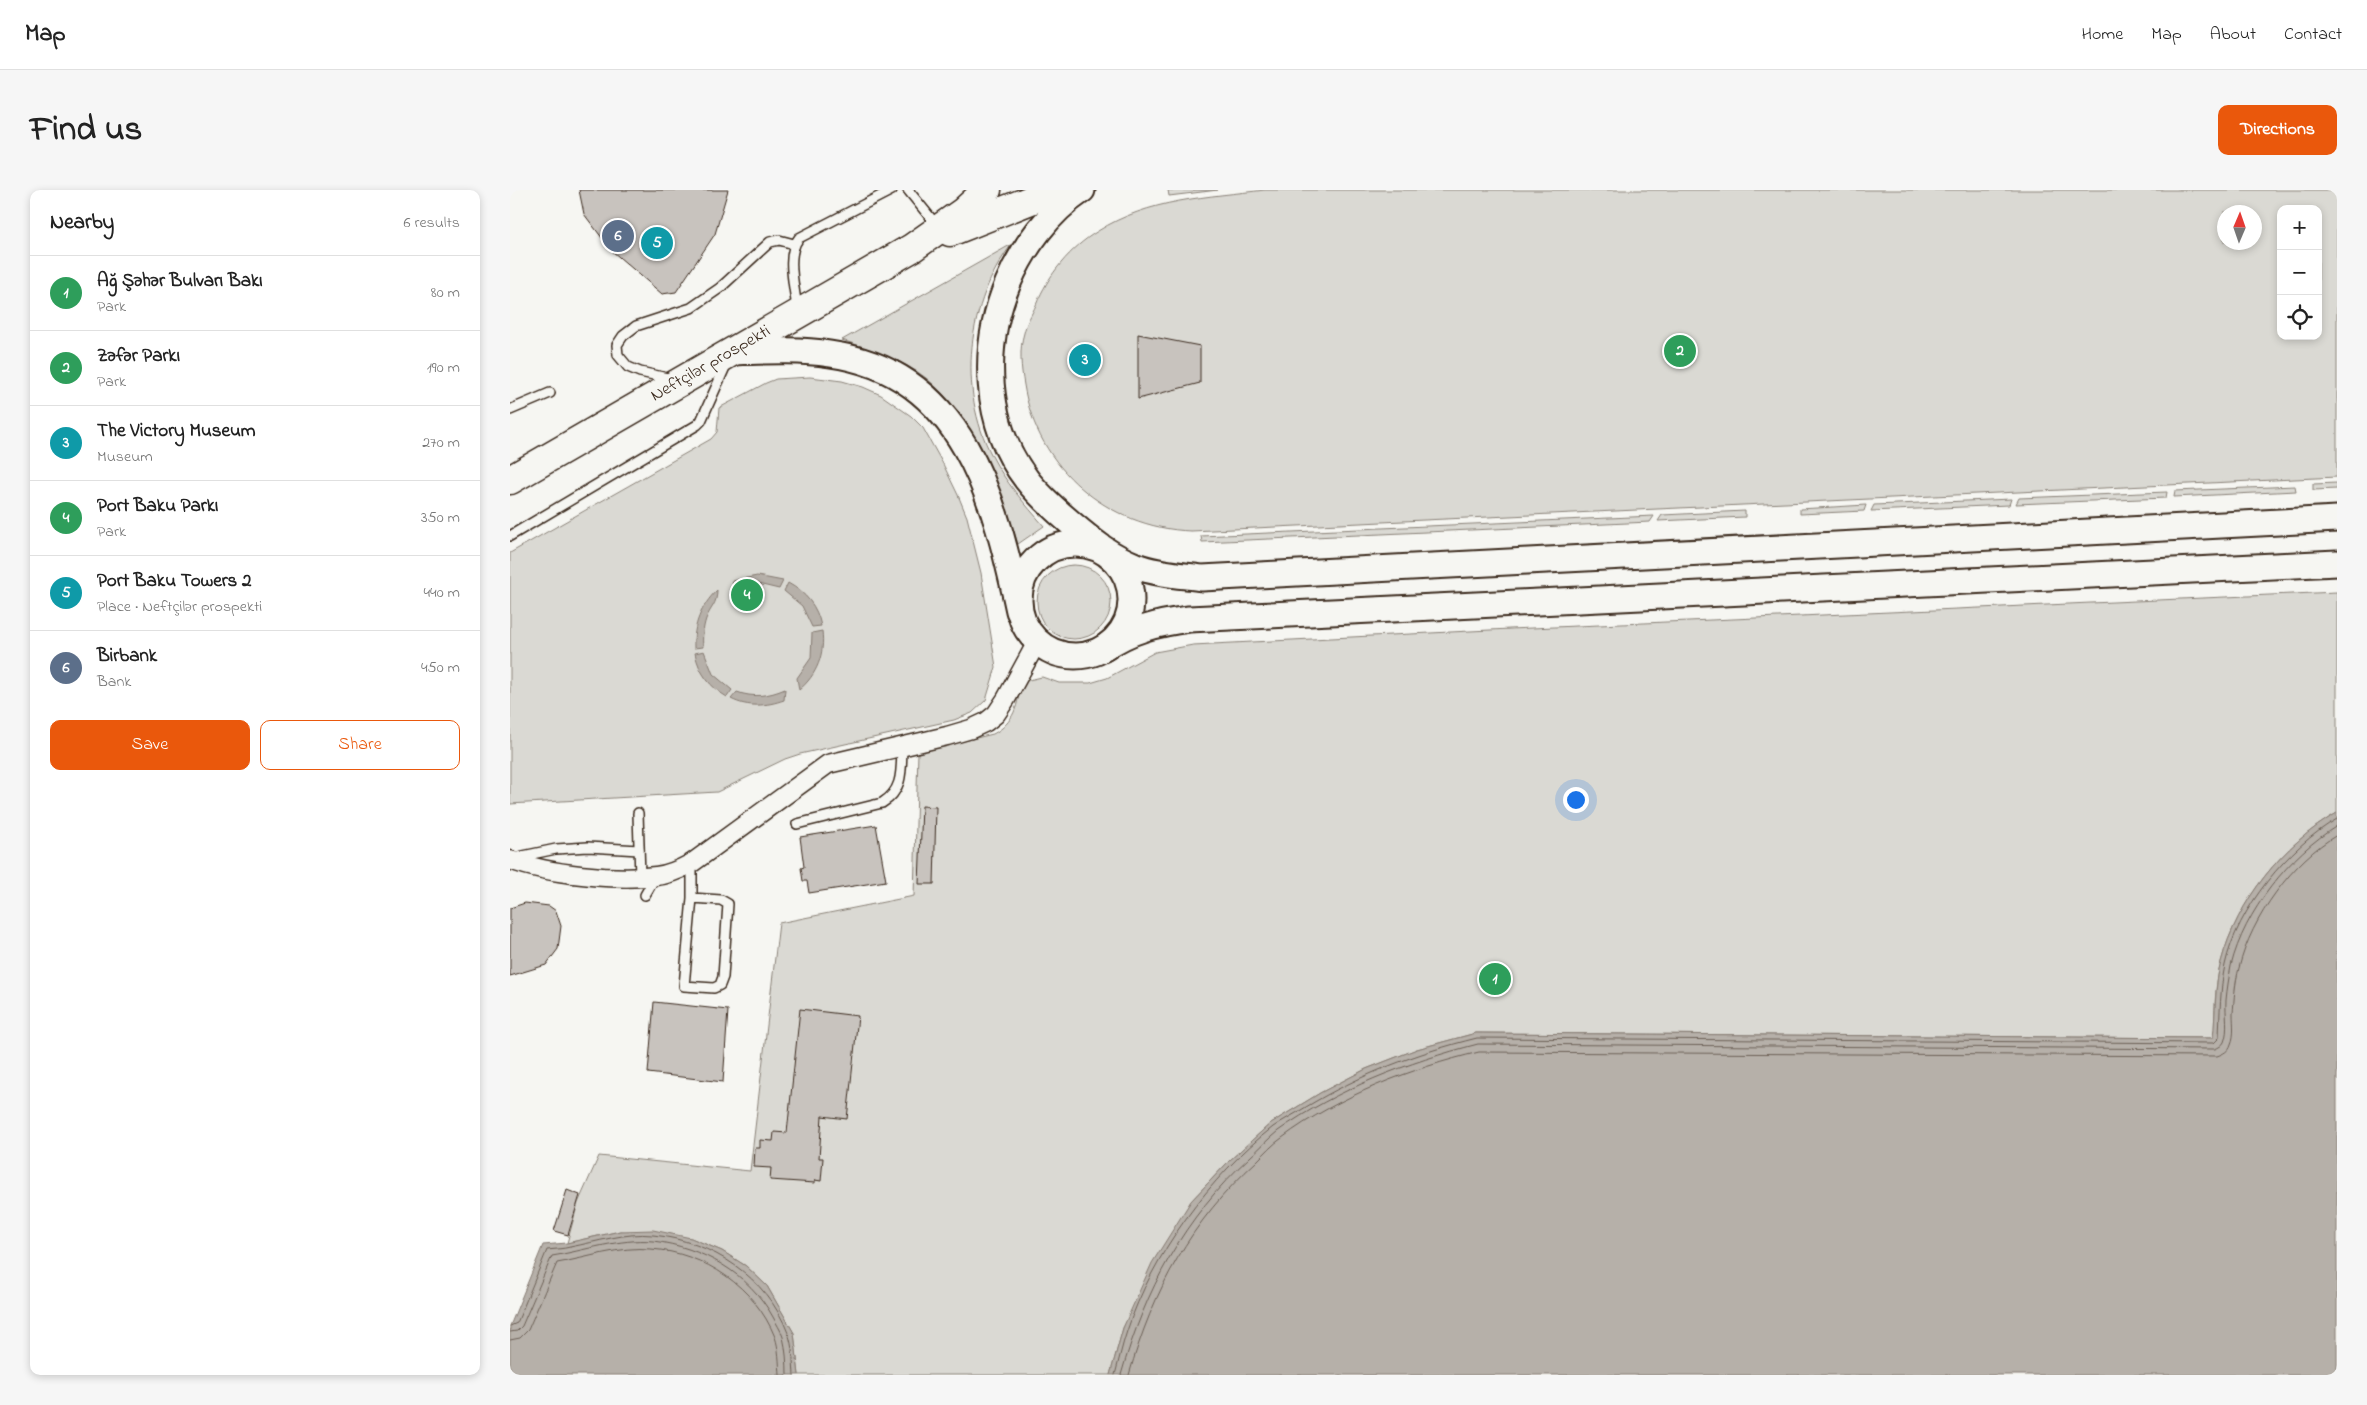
<!DOCTYPE html>
<meta charset="utf-8">
<style>
:root{--surface:#fff;--page:#f6f6f6;--text:#222;--muted:#767676;--line:#e0e0e0;--accent:#ea580c}
body{margin:0;font-family:"Indie Flower",sans-serif;background:var(--page);color:var(--text)}
.controls{position:absolute;right:15px;top:15px;display:grid;overflow:hidden;border-radius:10px;box-shadow:0 2px 8px #0003}
.controls button{width:45px;height:45px;display:grid;place-items:center;padding:0;border:0;border-bottom:1px solid var(--line);background:var(--surface);color:var(--text);font:25px sans-serif}
.compass{position:absolute;left:1707px;top:15px;width:45px;height:45px;border-radius:50%;background:var(--surface);box-shadow:0 2px 8px #0003;rotate:2deg}
.you{position:absolute;left:1065px;top:609px;width:18px;height:18px;margin:-12px;border:4px solid #fff;border-radius:50%;background:#1a73e8;box-shadow:0 0 0 8px #1a73e833}
.badge{display:grid;place-items:center;width:32px;height:32px;border-radius:50%;background:var(--accent);color:#fff;font-size:16px;font-weight:700}
.pin{position:absolute;translate:-50% -50%;border:2px solid #fff;box-shadow:0 1px 5px #0006}
.list{margin:0;padding:0;list-style:none}
h2{display:flex;justify-content:space-between;align-items:center;height:65px;margin:0;padding:0 20px;font-size:21px}
h2 small{font-size:16px;font-weight:400;color:var(--muted)}
.list li{display:grid;grid-template-columns:32px 1fr auto;gap:15px;align-items:center;box-sizing:border-box;height:75px;padding:0 20px;border-top:1px solid var(--line)}
.list b{display:block;font-size:19px;white-space:nowrap}
.list p{margin:0;font-size:16px;white-space:nowrap;color:var(--muted)}
.list em{font-size:16px;font-style:normal;color:var(--muted)}
.actions{display:flex;gap:10px;padding:15px 20px}
.actions a{flex:1;padding:11px 0;border:1px solid var(--accent);border-radius:10px;text-align:center;font-size:18px;color:var(--accent)}
.actions .main{background:var(--accent);color:#fff}
.icon{flex:none;width:28px;height:28px;fill:none;stroke:currentColor;stroke-width:2;stroke-linecap:round;stroke-linejoin:round}
.map{position:relative;flex:none;width:1827px;height:1185px;overflow:hidden;border-radius:10px}
header{display:flex;align-items:center;gap:30px;box-sizing:border-box;height:70px;padding:0 25px;background:var(--surface);border-bottom:1px solid var(--line)}
header strong{font-size:24px}
nav{display:flex;gap:28px;margin-inline-start:auto;font-size:18px}
.intro{display:flex;align-items:center;justify-content:space-between;box-sizing:border-box;height:120px;padding:0 30px}
h1{margin:0;font-size:35px}
.button{padding:12px 22px;border-radius:10px;background:var(--accent);color:#fff;font-size:18px;font-weight:700}
main{display:flex;gap:30px;padding:0 30px}
aside{flex:1;background:var(--surface);border-radius:10px;box-shadow:0 2px 8px #0003}
.map>svg:first-child{display:block}
</style>
<header>
<strong>Map</strong>
<nav><a>Home</a><a>Map</a><a>About</a><a>Contact</a></nav>
</header>
<div class="intro"><h1>Find us</h1><a class="button">Directions</a></div>
<main>
<aside>
<h2>Nearby<small>6 results</small></h2>
<ul class="list">
<li><span class="badge" style="background:#2e9e5b">1</span><div><b>Ağ Şəhər Bulvarı Bakı</b><p>Park</p></div><em>80 m</em></li>
<li><span class="badge" style="background:#2e9e5b">2</span><div><b>Zəfər Parkı</b><p>Park</p></div><em>190 m</em></li>
<li><span class="badge" style="background:#0f9aa8">3</span><div><b>The Victory Museum</b><p>Museum</p></div><em>270 m</em></li>
<li><span class="badge" style="background:#2e9e5b">4</span><div><b>Port Baku Parkı</b><p>Park</p></div><em>350 m</em></li>
<li><span class="badge" style="background:#0f9aa8">5</span><div><b>Port Baku Towers 2</b><p>Place · Neftçilər prospekti</p></div><em>440 m</em></li>
<li><span class="badge" style="background:#5c6f8a">6</span><div><b>Birbank</b><p>Bank</p></div><em>450 m</em></li>
</ul>
<div class="actions"><a class="main">Save</a><a>Share</a></div>
</aside>
<div class="map">
<svg width="1827" height="1185" viewBox="0 0 1827 1185">
<rect width="100%" height="100%" fill="#f6f6f2"/>
<filter id="ink" filterUnits="userSpaceOnUse"><feTurbulence type="fractalNoise" baseFrequency=".02" numOctaves="2"/><feDisplacementMap in="SourceGraphic" scale="10" xChannelSelector="R" yChannelSelector="G"/><feConvolveMatrix kernelMatrix="1 2 1 2 8 2 1 2 1" color-interpolation-filters="sRGB"/></filter>
<g filter="url(#ink)">
<g fill="#dad9d3" stroke="#8a8278" fill-rule="evenodd">
<path d="M658 0H708L659 6Z"/>
<path d="M755 0H1827V287L681 341C598 338 527 278 514 195 511 178 509 159 514 143 516 133 522 124 526 115 538 85 560 58 588 41 638 9 698 7 755 0ZM1771 19H1808V146H1771ZM1714 22H1744V52H1714Z"/>
<path d="M502 54C457 112 447 199 482 266 495 292 515 314 534 336L508 354C489 295 465 228 416 188 393 170 360 159 332 150Z"/>
<path d="M300 187 332 191 353 197 371 205 401 226 413 238 433 274 448 305 457 327 471 383 486 477 476 510 462 523 444 530 290 564 275 569 207 602 0 614V363L201 249 207 242 209 218 256 193 266 189Z"/>
<path d="M1827 293V299L1803 300V294Z"/>
<path d="M1785 296 1786 301 1664 307 1665 301Z"/>
<path d="M1657 302 1656 308 1506 314 1509 308Z"/>
<path d="M1501 309 1499 315 1361 321 1364 315Z"/>
<path d="M1356 315 1354 321 1290 324V319Z"/>
<path d="M1235 321V327L1148 331 1152 325Z"/>
<path d="M1144 326 1140 332 692 352 691 346Z"/>
<circle cx="564" cy="412" r="37"/>
<path d="M1827 402V623C1773 654 1727 711 1711 772 1704 797 1705 823 1704 848L966 843 907 859 856 879 810 903 761 933 719 971 681 1011 613 1138 600 1185H289L284 1143 257 1096 236 1076 212 1061 181 1048 110 1041 57 1053 68 1013 89 966 240 981 269 733 404 706 408 562 483 544C504 533 509 514 510 492L532 487 549 493H580L597 488 645 462 683 455 1000 439Z"/>
</g>
<g fill="#b6b0a9" stroke="#857a71">
<path d="M247 386 273 391 269 399 248 394 224 400 222 391Z"/>
<path d="M278 393C296 403 307 416 311 436L302 437 292 416 274 401Z"/>
<path d="M207 400C207 415 201 416 196 429 193 438 192 448 193 457L184 458C183 435 191 416 207 400Z"/>
<path d="M312 441C315 464 307 485 289 500L287 488 301 468 302 443Z"/>
<path d="M194 461 203 484 222 500 217 507C200 497 189 483 185 463Z"/>
<path d="M275 499 274 510C257 516 238 518 221 509L227 502C243 508 259 506 275 499Z"/>
<path d="M1827 623V1185H600L613 1138 642 1073 681 1011 719 971 761 933 810 903 856 879 907 859 966 843 1703 848C1706 823 1704 797 1711 772 1727 711 1773 654 1827 623Z"/>
<path d="M143 1040 181 1048 212 1061 236 1076 257 1096 284 1143 289 1185H0V1136L33 1055 57 1053 110 1041Z"/>
</g>
<g fill="none" stroke-linecap="round" stroke-linejoin="round">
<g stroke="#6c6056" stroke-width="1">
<path d="M0 1136 7 1133 37 1060C45 1059 53 1059 60 1057 87 1052 115 1042 143 1045 202 1051 257 1087 278 1143 283 1156 283 1172 284 1185"/>
<path d="M0 1142 7 1141 12 1136 42 1066C73 1061 110 1048 143 1051 192 1057 239 1083 263 1127 266 1133 271 1140 273 1147 276 1159 277 1173 277 1185"/>
<path d="M0 1150 10 1148 18 1140 47 1073C78 1068 109 1056 141 1059 195 1063 245 1097 265 1147 269 1158 269 1173 270 1185"/>
<path d="M605 1185C609 1170 612 1156 617 1141 642 1065 700 986 763 937 773 930 785 924 796 917 849 885 906 863 967 848L1704 853 1709 848C1710 824 1710 799 1715 775 1727 719 1778 657 1827 629"/>
<path d="M611 1185C635 1100 674 1027 740 967 749 959 758 949 768 941 827 899 898 872 968 854L1705 859C1709 857 1712 856 1714 852 1719 840 1715 823 1716 810 1717 799 1719 787 1721 776 1734 722 1780 664 1827 636"/>
<path d="M619 1185C643 1100 681 1031 747 971 755 963 763 954 772 948 828 906 902 878 969 862L1707 866C1713 864 1719 861 1721 854 1725 845 1723 833 1723 824 1724 809 1725 793 1729 778 1741 728 1783 670 1827 645"/>
</g>
</g>
<g fill="#c8c3be" stroke="#3b2a1e">
<path d="M69 0H218L205 44 166 102 152 104 102 61 74 24Z"/>
<path d="M628 144 690 156V193L628 209Z"/>
<path d="M412 616 426 617 424 694H409Z"/>
<path d="M366 635 376 691 299 703 297 691H293L291 678 294 677 290 647Z"/>
<path d="M15 713 39 716 46 721 51 736 48 759 36 775 0 786V718Z"/>
<path d="M144 812 218 820 213 892 138 883Z"/>
<path d="M290 819 348 826 337 929 312 926 309 968H313L311 991 305 990V993L260 990 261 978 244 977 245 958H250V950L263 951 264 942 277 943Z"/>
<path d="M57 1000 70 1005 58 1045 44 1041Z"/>
</g>
<g fill="none" stroke-linecap="round" stroke-linejoin="round">
<defs>
<g id="lane">
<path d="M398 0 428 37"/>
<path d="M287 119C285 98 275 65 289 48L382 0"/>
<path d="M162 189 130 182 118 177 108 165 107 155 113 146 126 136 181 118 210 98 260 52 269 50 284 54"/>
<path d="M0 220 40 203"/>
<path d="M0 346 187 235 191 231 216 175"/>
<path d="M128 623 130 687"/>
<path d="M287 634 372 613C394 600 391 579 392 556"/>
<path d="M3 668 46 659 78 657 129 660"/>
<path d="M182 673V708L174 796 204 798 210 795 213 787 218 714 211 710 182 708"/>
<path d="M135 705 146 686"/>
</g>
<path id="street" d="M0 670C38 684 106 691 146 686 158 685 171 679 182 673L318 574 437 546 461 539 476 532 486 524 496 509 527 452"/>
<g id="secondary">
<path d="M572 0C539 22 513 57 498 93 471 157 474 234 517 290 530 307 547 321 563 335 583 352 601 366 626 376 647 384 670 385 692 388L1827 329"/>
<path d="M221 162C254 161 288 159 320 164 453 182 485 309 509 421"/>
<circle cx="565" cy="410" r="56"/>
<path d="M594 458C620 440 648 433 679 429L1827 373"/>
</g>
<g id="highway">
<path d="M440 42 546 0"/>
<path id="s1" d="M0 290 402 58 453 22 477 0"/>
</g>
</defs>
<use href="#lane" stroke="#3b2a1e" stroke-width="12"/>
<use href="#street" stroke="#3b2a1e" stroke-width="21"/>
<use href="#secondary" stroke="#3b2a1e" stroke-width="29"/>
<use href="#highway" stroke="#3b2a1e" stroke-width="31"/>
<use href="#lane" stroke="#f6f6f2" stroke-width="9"/>
<use href="#street" stroke="#f6f6f2" stroke-width="18"/>
<use href="#secondary" stroke="#f6f6f2" stroke-width="25"/>
<use href="#highway" stroke="#f6f6f2" stroke-width="28"/>
</g>
</g>
<g text-anchor="middle" dominant-baseline="central" stroke-width="4" stroke-linejoin="round" paint-order="stroke">
<g font-size="18" fill="#3b2a1e" stroke="#f6f6f2">
<text stroke="none"><textPath href="#s1" startOffset="232">Neftçilər prospekti</textPath></text>
</g>
</g>
</svg>
<div class="controls">
<button>+</button>
<button>−</button>
<button><svg class="icon" aria-label="locate" viewBox="0 0 24 24"><circle cx="12" cy="12" r="6"/><path d="M12 2v4M12 18v4M2 12h4M18 12h4"/></svg></button>
</div>
<svg class="compass" viewBox="-18 -18 36 36"><path d="M0-13l5 13h-10z" fill="#e53935"/><path d="M0 13l5-13h-10z" fill="#767676"/></svg>
<div class="you"></div>
<div class="pin badge" style="left:985px;top:789px;background:#2e9e5b">1</div>
<div class="pin badge" style="left:1170px;top:161px;background:#2e9e5b">2</div>
<div class="pin badge" style="left:575px;top:170px;background:#0f9aa8">3</div>
<div class="pin badge" style="left:237px;top:405px;background:#2e9e5b">4</div>
<div class="pin badge" style="left:147px;top:53px;background:#0f9aa8">5</div>
<div class="pin badge" style="left:108px;top:46px;background:#5c6f8a">6</div>
</div>
</main>
